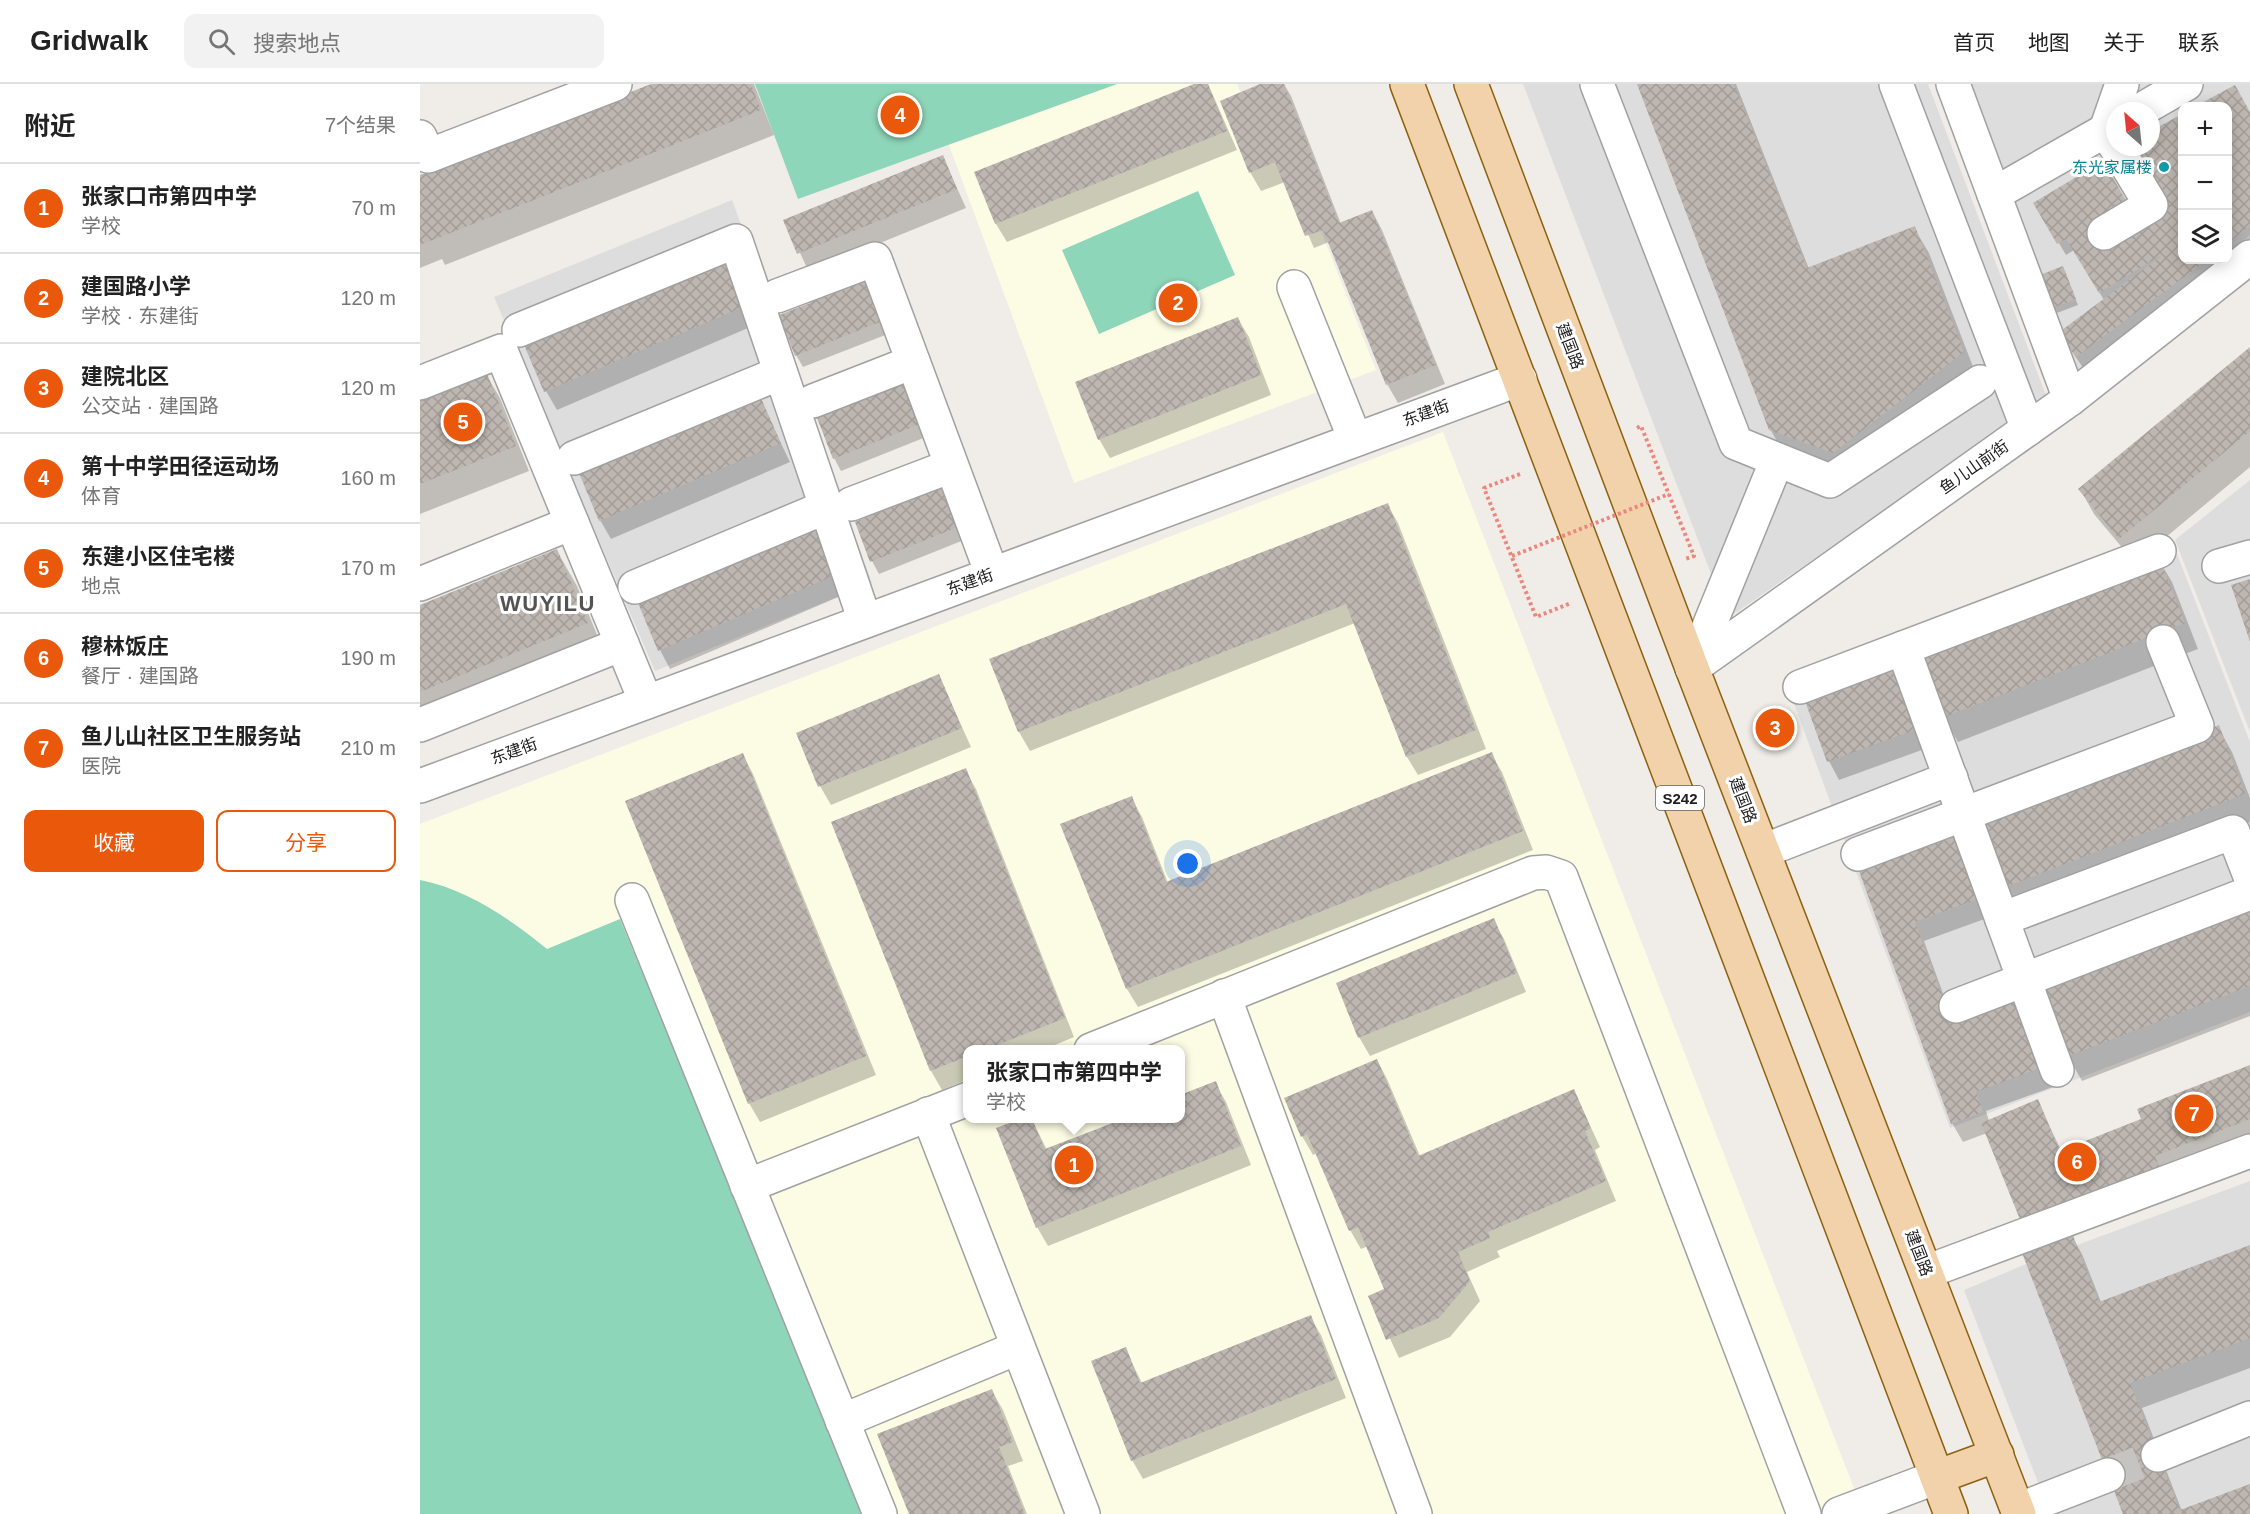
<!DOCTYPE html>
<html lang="zh">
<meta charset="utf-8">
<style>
:root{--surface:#fff;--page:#f2f2f2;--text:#222;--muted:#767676;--line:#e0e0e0;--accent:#ea580c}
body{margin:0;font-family:Helvetica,"Noto Sans SC",sans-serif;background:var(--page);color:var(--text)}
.controls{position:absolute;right:18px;top:18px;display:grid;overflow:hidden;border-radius:12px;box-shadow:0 3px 15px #0003}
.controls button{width:54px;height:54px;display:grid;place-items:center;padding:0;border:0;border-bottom:2px solid var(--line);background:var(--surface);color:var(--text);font:30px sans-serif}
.compass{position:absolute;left:1686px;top:18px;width:54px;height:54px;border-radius:50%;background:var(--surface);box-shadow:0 3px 15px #0003;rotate:333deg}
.you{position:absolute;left:768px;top:780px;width:21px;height:21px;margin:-15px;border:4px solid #fff;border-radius:50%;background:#1a73e8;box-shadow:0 0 0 9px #1a73e833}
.badge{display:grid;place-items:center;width:39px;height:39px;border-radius:50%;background:var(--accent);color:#fff;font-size:20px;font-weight:700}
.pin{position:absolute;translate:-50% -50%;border:3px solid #fff;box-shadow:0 2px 6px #0006}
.popup{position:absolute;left:543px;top:961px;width:222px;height:78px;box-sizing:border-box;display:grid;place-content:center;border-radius:12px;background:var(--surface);filter:drop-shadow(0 2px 4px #0005);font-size:20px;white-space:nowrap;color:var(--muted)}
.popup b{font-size:22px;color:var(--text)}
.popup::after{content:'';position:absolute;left:50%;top:100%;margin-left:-12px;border:12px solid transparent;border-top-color:var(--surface)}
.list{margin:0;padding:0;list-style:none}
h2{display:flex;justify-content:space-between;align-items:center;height:78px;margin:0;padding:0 24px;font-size:26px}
h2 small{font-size:20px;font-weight:400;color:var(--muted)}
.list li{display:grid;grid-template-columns:39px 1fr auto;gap:18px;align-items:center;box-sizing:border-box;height:90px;padding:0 24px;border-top:2px solid var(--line)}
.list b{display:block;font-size:22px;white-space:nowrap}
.list p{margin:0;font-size:20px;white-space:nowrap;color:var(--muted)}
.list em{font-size:20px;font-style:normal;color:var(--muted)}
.actions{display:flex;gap:12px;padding:18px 24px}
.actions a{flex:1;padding:14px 0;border:2px solid var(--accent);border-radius:12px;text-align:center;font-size:21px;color:var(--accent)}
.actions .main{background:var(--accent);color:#fff}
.icon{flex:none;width:33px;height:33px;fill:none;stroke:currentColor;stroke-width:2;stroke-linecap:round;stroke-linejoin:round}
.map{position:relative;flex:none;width:1830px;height:1430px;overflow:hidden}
header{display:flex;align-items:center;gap:36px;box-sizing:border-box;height:84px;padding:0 30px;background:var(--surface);border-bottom:2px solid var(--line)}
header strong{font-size:28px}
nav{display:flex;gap:33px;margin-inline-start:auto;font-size:21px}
.search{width:420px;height:54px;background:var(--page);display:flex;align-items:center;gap:15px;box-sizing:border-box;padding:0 21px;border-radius:12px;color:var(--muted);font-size:22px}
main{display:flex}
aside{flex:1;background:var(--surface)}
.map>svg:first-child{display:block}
</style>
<header>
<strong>Gridwalk</strong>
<div class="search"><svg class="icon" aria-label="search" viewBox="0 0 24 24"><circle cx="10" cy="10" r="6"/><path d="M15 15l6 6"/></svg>搜索地点</div>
<nav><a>首页</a><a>地图</a><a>关于</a><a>联系</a></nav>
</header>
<main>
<aside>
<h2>附近<small>7个结果</small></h2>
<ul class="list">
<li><span class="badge">1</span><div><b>张家口市第四中学</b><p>学校</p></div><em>70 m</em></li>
<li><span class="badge">2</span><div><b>建国路小学</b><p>学校 · 东建街</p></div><em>120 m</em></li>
<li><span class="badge">3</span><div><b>建院北区</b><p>公交站 · 建国路</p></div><em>120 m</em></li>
<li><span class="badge">4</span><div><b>第十中学田径运动场</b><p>体育</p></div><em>160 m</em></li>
<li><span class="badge">5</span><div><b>东建小区住宅楼</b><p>地点</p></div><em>170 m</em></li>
<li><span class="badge">6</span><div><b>穆林饭庄</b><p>餐厅 · 建国路</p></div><em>190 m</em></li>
<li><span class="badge">7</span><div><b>鱼儿山社区卫生服务站</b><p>医院</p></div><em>210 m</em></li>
</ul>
<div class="actions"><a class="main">收藏</a><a>分享</a></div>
</aside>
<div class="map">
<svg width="1830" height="1430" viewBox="0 0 1830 1430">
<defs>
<pattern id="building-cross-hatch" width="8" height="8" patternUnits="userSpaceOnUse" patternTransform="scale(1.5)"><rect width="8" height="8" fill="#bdb6b1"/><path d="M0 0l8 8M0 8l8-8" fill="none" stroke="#a29c98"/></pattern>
</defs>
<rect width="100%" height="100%" fill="#f0ede8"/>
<g fill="#dedddd" fill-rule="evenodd">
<path d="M1103 0H1508L1627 314 1308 534Z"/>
<path d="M1515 0H1830V151L1808 169V22H1762V176H1799L1632 308ZM1695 27H1731V63H1695Z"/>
<path d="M312 116 452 499 235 587 74 213Z"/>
<path d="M1830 396V648L1755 456Z"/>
<path d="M1752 457 1830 658V928L1530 1044 1368 603Z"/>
<path d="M1830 1097V1430H1630L1544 1206 1611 1178Z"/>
</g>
<g fill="#fcfce4" fill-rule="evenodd">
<path d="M697 0H817L820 8 800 17 829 88 855 78 885 152 901 147 956 286 654 399 529 61Z"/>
<path d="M1023 348 1444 1430H0V740ZM548 966H760V1034H548Z"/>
</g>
<g fill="#8ed6b9">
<path d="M335 0H697L378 115Z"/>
<path d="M778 107 815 191 679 250 642 166Z"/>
<path d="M0 796C47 805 90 835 127 865L200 835 446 1430H0Z"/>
</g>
<g fill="#0003">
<path d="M235 0H334L354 51 25 181 22 175 0 184V92Z"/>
<path d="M778 0H788L817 66 587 158 576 140 556 89Z"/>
<path d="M844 0H864L871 12 921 140 952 127 962 146 1025 300 978 319 967 300 909 158 894 164 865 98 841 107 830 88Z"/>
<path d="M1219 0H1316L1389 185 1494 144 1509 169 1557 293 1427 394 1365 371 1350 345Z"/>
<path d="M1814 3 1830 30V169L1668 291 1640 250 1684 216 1654 166 1646 171 1615 119 1683 79 1676 153 1751 125 1716 63H1731V49L1762 31V176H1808V22H1779Z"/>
<path d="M523 73 546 124 389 188 365 137Z"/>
<path d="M320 188 342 238 137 326 126 307Z"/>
<path d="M1645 189 1658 221 1629 232Z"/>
<path d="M450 196 473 248 383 283 376 271 392 220 402 202 409 213Z"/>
<path d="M818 235 829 253 851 311 690 374 679 355Z"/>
<path d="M1830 265V383L1715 479 1674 430 1660 405Z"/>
<path d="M65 289 80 314 109 387 0 430V315Z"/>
<path d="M489 300 511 351 421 387 414 374 430 323Z"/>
<path d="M339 314 370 378 191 455 180 436Z"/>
<path d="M526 403 549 454 459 490 452 477 478 409 484 420Z"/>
<path d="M967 420 978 439 1066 665 998 691 987 673 935 539 610 667 599 648 571 576Z"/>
<path d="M399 443 430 508 250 585 240 566Z"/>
<path d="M137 467 157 502 187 575 0 631V523Z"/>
<path d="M1737 473 1752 498 1778 565 1538 658 1524 633Z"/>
<path d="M1473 574 1510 663 1419 696 1409 677Z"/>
<path d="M519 592 551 663 411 721 400 702Z"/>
<path d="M1798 643 1812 668 1830 714V738L1598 828 1584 803Z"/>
<path d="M1071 670 1082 688 1113 766 718 923 707 905 711 714 722 733 748 799Z"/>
<path d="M323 671 333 690 456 991 340 1038 329 1019Z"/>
<path d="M545 686 556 705 654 953 623 966H548V995L522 1006 511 987 413 738Z"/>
<path d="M1533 744 1570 833 1504 857 1533 937 1607 932 1633 1003 1566 1027 1569 1037 1617 1017 1642 1068 1723 1036 1830 982V1065L1750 1103 1567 1049 1543 1058 1532 1039 1438 780Z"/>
<path d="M1830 824V932L1662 997 1648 972Z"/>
<path d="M1073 836 1084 855 1106 908 950 972 939 953Z"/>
<path d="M957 976 967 995 1000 1072 1154 1007 1180 1063 1175 1066 1196 1117 1077 1167 1080 1173 1047 1188 1060 1217 1030 1253 979 1274 950 1212 966 1206 948 1162 941 1165 930 1146 897 1069 893 1071 882 1052Z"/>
<path d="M795 999 806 1018 831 1081 628 1162 617 1143 578 1045 604 1034H611L627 1066 707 1034H760Z"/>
<path d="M1651 1151 1662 1170 1681 1218 1830 1163V1284L1722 1324 1762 1427 1830 1401V1430H1705Z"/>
<path d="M890 1233 901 1251 926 1314 723 1395 712 1376 705 1265 722 1299Z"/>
<path d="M572 1307 583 1326 603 1377 588 1382 607 1430H490Z"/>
</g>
<g fill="url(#building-cross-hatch)">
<path d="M231 0H331L341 26 0 161V91Z"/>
<path d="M774 0H788L807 47 575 140 554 88Z"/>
<path d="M840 0H864L919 139 952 126 1016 281 966 301 903 146 885 152 855 78 829 89 800 17Z"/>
<path d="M1217 0H1314L1387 184 1495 142 1544 268 1413 369 1349 346Z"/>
<path d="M1815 1 1830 28V142L1808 159V22H1776Z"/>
<path d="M1762 30V176H1787L1656 273 1638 249 1748 167 1679 209 1646 155 1637 160 1613 119 1683 77 1707 118 1670 140 1684 164 1749 124 1714 63H1731V47Z"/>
<path d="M523 71 537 105 377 170 363 136Z"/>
<path d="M310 167 332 219 124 308 102 256Z"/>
<path d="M1643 182 1656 215 1624 227 1612 194Z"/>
<path d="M451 194 467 235 375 272 359 231 390 219 385 207 403 201 407 212Z"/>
<path d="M818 233 841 291 678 356 655 298Z"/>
<path d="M1830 263V347L1699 455 1658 405Z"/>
<path d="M66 287 96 362 0 400V313Z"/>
<path d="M489 298 505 338 413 375 397 334 428 322 423 311 441 304 446 315Z"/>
<path d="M340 312 361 359 179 437 159 389Z"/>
<path d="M527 401 543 441 450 478 435 438 465 425 461 414 479 407 483 419Z"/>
<path d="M968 419 1056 646 986 673 926 520 598 648 569 575Z"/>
<path d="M399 441 420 489 238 567 218 519Z"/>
<path d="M137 465 168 539 0 608V521Z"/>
<path d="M1738 471 1765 539 1522 634 1496 565Z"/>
<path d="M1830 495V558L1811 501Z"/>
<path d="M1474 572 1500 644 1407 678 1381 606Z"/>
<path d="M519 590 542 644 398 703 376 649Z"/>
<path d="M1799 641 1825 710 1583 804 1556 735Z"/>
<path d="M1072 668 1103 747 706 905 640 740 712 712 746 798Z"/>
<path d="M323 669 446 972 328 1020 205 717Z"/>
<path d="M546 684 645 934 565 966H548V972L510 987 411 738Z"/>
<path d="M1533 742 1560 814 1495 838 1531 936 1597 912 1623 983 1556 1008 1563 1028 1531 1040 1436 779Z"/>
<path d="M1830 823V902L1646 973 1620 905Z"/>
<path d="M1074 834 1097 889 938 954 916 899Z"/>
<path d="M957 975 998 1072 1154 1005 1171 1044 1165 1047 1186 1097 1068 1148 1070 1154 1038 1168 1050 1197 1019 1234 966 1256 948 1212 964 1205 938 1143 929 1147 887 1050 881 1053 864 1014Z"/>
<path d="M1830 981V1035L1735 1072 1740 1084 1601 1138 1561 1039 1618 1015 1640 1067 1721 1035 1717 1025Z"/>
<path d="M796 997 821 1062 616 1144 576 1044 600 1035H612L625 1065 703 1035H760V1011Z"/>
<path d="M1652 1149 1679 1218 1830 1161V1254L1710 1299 1760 1426 1830 1400V1430H1703L1602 1169Z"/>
<path d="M891 1231 916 1295 711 1377 671 1277 706 1263 720 1299Z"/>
<path d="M572 1305 593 1358 579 1363 605 1430H489L457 1350Z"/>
</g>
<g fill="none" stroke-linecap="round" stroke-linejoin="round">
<path stroke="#c6c4c0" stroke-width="33" stroke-dasharray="33 16" stroke-linecap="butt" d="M1688 1391 1738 1371"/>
<defs>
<g id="minor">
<path d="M1177 0 1316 359 1410 397 1560 298"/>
<path d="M1476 0 1608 345"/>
<path d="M1533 0 1650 315"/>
<path d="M1719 27 1766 0"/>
<path d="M0 53 8 72 195 0"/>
<path d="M1694 60 1686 46 1702 0"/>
<path d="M1574 110 1695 41"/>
<path d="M1684 149 1731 121 1696 63"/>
<path d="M874 203 935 355"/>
<path d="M357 212 455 175 572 490"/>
<path d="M99 246 316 157 445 537"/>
<path d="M0 299 81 267 226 618"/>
<path d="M393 317 493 278"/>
<path d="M154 374 360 289"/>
<path d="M431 420 531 382"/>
<path d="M1799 482 1830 473"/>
<path d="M0 500 152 439"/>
<path d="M215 503 406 423"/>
<path d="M1483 564 1637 986"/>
<path d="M1272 584 1650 315 1830 173"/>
<path d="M1272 584 1357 376"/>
<path d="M1380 603 1739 467"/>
<path d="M0 641 202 560"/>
<path d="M0 702 1100 295"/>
<path d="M1343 767 1531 694"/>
<path d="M1438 770 1777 642 1743 558"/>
<path d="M212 816 460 1430"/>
<path d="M1582 835 1813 748 1830 792"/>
<path d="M804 912 995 1430"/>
<path d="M1536 922 1830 809"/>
<path d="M671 966 1113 789 1126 788 1141 793 1384 1430"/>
<path d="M508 1030 663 1430"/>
<path d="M327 1102 548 1015"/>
<path d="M1506 1188 1830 1067"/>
<path d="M422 1337 597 1264"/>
<path d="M1738 1371 1830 1334"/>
<path d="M1598 1426 1688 1391"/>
<path d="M1419 1430 1517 1393"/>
</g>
<g id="major">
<path d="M987 0 1531 1430"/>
<path d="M1051 0 1272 584 1599 1430"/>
<path d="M1517 1393 1577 1371"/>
</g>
</defs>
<use href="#minor" stroke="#a1a1a1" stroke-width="36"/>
<use href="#major" stroke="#8c6110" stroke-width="36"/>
<g stroke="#eb877d" stroke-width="4" stroke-dasharray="3 3" stroke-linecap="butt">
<path d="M1217 344 1221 342 1274 472 1265 475"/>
<path d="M1100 390 1064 404 1116 533 1151 519"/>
</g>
<use href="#minor" stroke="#fff" stroke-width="33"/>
<use href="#major" stroke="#f2d2aa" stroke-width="33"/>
<path stroke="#eb877d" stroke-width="4" stroke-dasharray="3 3" stroke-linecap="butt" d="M1092 472 1249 410"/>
</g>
<circle fill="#0f9aa8" stroke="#fff" stroke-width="2" cx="1744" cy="83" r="6"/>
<g text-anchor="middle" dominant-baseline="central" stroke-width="6" stroke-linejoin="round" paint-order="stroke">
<rect fill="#fff" stroke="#636363" stroke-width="1.5" x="1236" y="702" width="48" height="24" rx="4.5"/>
<g font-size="15" font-weight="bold" fill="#202020">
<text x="1260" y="714">S242</text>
</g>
<g font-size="16" fill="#0d838f" stroke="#fff" text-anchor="end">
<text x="1732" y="83">东光家属楼</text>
</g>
<g font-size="16" fill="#202020" stroke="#fff">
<text transform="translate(1150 262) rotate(69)">建国路</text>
<text transform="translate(1006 329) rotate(-20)">东建街</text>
<text transform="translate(1554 383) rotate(-35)">鱼儿山前街</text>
<text transform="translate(550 498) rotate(-20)">东建街</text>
<text transform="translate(94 667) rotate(-20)">东建街</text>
<text transform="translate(1323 716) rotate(69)">建国路</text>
<text transform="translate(1499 1169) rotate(69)">建国路</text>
</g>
<g font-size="22" font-weight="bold" letter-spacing="1.5" fill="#535353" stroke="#fff">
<text x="128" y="519">WUYILU</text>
</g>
</g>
</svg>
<div class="controls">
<button>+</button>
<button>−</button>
<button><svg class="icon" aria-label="layers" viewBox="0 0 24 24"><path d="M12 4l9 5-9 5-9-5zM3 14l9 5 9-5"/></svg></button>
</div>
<svg class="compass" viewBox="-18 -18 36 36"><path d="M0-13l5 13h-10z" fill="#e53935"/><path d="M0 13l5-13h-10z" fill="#767676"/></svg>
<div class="you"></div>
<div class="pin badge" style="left:654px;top:1081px">1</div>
<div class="popup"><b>张家口市第四中学</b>学校</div>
<div class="pin badge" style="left:758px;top:219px">2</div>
<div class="pin badge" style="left:1355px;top:644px">3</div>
<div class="pin badge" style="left:480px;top:31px">4</div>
<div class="pin badge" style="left:43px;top:338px">5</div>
<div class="pin badge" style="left:1657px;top:1078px">6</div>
<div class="pin badge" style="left:1774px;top:1030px">7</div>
</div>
</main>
